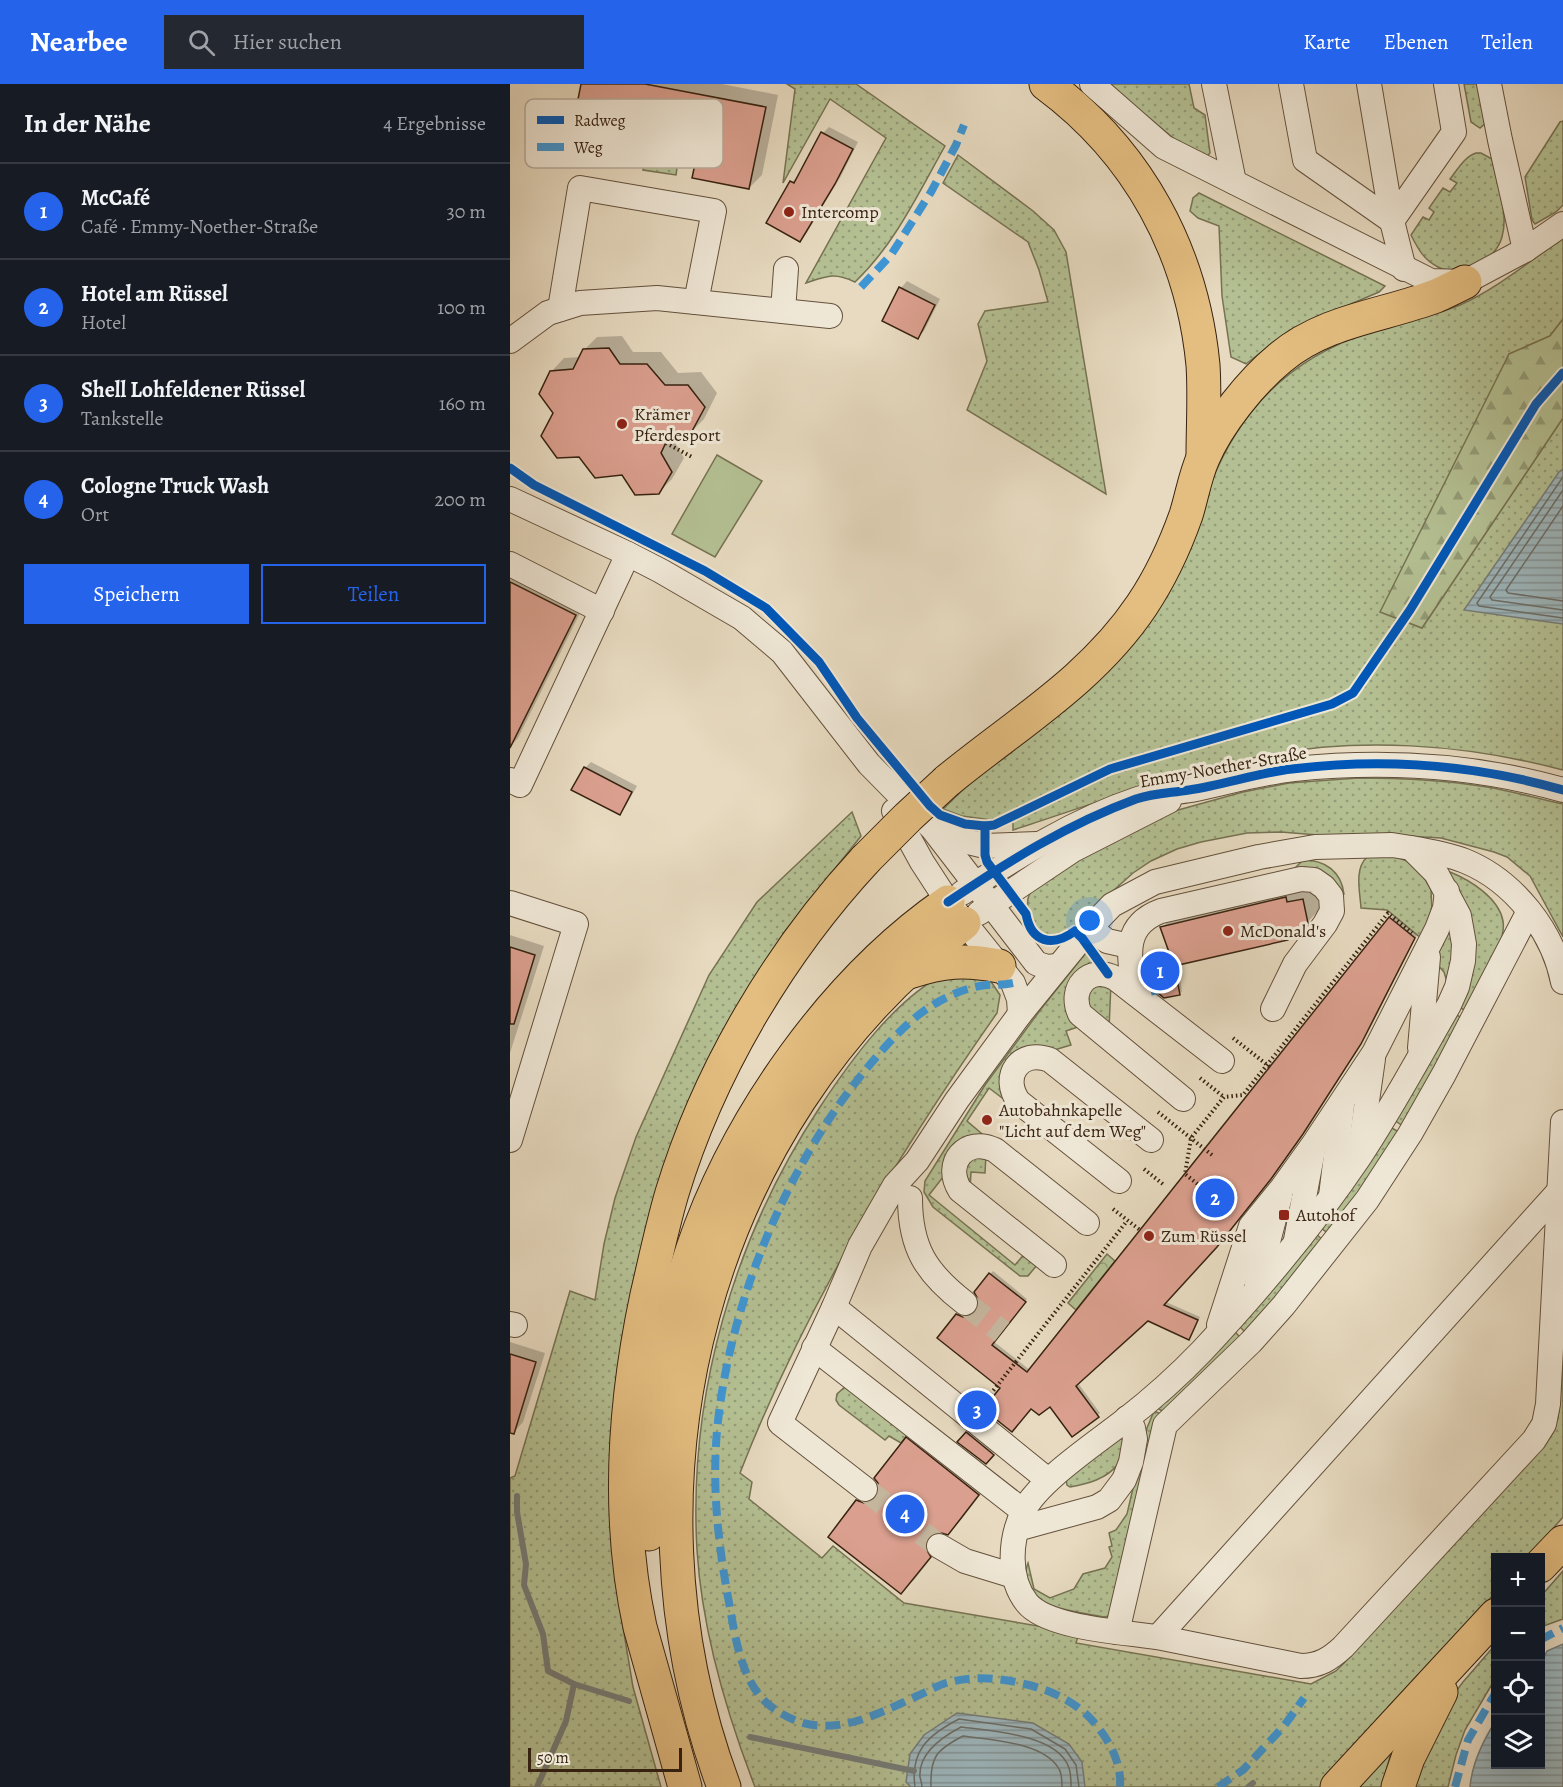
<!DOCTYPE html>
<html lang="de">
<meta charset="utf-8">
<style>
:root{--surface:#171b24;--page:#242831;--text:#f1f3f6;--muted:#9ea1a6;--line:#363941;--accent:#2563eb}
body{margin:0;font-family:Alegreya,serif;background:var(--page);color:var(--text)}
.controls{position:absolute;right:18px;bottom:18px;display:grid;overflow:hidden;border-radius:0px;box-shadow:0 6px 24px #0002}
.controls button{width:54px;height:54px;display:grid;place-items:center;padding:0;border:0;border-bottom:2px solid var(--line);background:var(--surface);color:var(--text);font:30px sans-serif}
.scale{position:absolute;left:18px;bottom:15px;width:154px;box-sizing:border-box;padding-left:6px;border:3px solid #382310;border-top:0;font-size:16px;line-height:21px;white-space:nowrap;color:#382310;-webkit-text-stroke:4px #efe7d6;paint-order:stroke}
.you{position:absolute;left:580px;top:837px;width:21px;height:21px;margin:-15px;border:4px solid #fff;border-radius:50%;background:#1a73e8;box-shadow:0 0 0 9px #1a73e833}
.badge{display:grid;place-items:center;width:39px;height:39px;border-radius:50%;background:var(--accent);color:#fff;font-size:20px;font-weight:700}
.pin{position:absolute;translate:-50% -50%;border:3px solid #fff;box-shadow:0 2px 6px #0006}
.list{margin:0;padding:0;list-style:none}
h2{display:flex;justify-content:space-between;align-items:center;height:78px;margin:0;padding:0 24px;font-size:26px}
h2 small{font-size:20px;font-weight:400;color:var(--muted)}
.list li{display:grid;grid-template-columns:39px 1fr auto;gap:18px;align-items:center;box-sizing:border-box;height:96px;padding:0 24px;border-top:2px solid var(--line)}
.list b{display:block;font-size:22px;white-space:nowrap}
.list p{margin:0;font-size:20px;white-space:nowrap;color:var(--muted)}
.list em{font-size:20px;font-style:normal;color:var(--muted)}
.actions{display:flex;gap:12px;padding:18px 24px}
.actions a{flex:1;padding:14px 0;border:2px solid var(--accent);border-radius:0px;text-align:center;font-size:21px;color:var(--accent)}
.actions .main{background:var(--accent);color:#fff}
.icon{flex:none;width:33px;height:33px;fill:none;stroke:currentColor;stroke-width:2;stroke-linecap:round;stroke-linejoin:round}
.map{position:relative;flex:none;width:1053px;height:1703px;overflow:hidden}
header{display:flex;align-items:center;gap:36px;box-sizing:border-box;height:84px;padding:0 30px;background:var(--accent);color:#fff}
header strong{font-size:28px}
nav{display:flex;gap:33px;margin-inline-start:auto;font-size:21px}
.search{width:420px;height:54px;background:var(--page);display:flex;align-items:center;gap:15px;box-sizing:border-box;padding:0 21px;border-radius:0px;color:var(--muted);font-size:22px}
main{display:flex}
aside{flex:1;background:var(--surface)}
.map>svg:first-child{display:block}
</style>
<header>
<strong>Nearbee</strong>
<div class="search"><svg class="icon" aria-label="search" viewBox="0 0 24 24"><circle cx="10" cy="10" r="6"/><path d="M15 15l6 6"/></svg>Hier suchen</div>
<nav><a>Karte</a><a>Ebenen</a><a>Teilen</a></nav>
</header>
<main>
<aside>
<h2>In der Nähe<small>4 Ergebnisse</small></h2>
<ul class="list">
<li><span class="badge">1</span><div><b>McCafé</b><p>Café · Emmy-Noether-Straße</p></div><em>30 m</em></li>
<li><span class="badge">2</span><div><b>Hotel am Rüssel</b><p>Hotel</p></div><em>100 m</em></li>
<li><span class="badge">3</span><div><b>Shell Lohfeldener Rüssel</b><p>Tankstelle</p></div><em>160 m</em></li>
<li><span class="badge">4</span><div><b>Cologne Truck Wash</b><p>Ort</p></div><em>200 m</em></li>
</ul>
<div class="actions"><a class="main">Speichern</a><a>Teilen</a></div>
</aside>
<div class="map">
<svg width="1053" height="1703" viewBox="0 0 1053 1703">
<defs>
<pattern id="grass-dots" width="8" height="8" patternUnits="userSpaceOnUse" patternTransform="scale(1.5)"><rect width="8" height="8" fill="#b4c093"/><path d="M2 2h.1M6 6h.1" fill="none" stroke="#939c77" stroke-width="1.8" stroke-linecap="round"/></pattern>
<pattern id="forest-firs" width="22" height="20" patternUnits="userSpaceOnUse" patternTransform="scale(1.5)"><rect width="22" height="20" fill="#b4c093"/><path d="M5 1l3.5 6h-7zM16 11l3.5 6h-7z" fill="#939c77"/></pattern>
<pattern id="park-crowns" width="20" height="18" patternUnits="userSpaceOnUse" patternTransform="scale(1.5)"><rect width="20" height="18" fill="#b4c093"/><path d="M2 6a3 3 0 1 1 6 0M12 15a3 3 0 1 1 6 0" fill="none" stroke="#939c77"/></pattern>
<pattern id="water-rules" width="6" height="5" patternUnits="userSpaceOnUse" patternTransform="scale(1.5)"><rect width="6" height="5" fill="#9db7be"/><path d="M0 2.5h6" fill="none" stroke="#819499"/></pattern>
</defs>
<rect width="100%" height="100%" fill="#e7dac0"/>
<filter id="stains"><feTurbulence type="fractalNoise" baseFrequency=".00333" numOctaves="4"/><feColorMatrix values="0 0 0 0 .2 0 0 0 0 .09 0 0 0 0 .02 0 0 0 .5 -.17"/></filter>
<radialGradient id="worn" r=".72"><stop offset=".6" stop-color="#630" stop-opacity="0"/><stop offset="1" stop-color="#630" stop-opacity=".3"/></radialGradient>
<g fill="url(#grass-dots)" stroke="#767252" stroke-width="1.5">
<path d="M277 0H346L435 62C408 110 385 160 345 198 324 188 317 192 296 199L376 54 320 15 273 99 285 5Z"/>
<path d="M598 0H679L684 24 695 31 700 69 697 72 668 58Z"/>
<path d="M954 0H971L977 38 970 44 961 38Z"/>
<path d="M1053 37V121L1046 128 1025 140 1022 136 1015 93 1050 38Z"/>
<path d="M966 69H971L982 75C987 100 999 129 992 153 985 178 951 195 928 183 914 176 908 165 901 151L913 133 919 136 924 128 919 124 933 104 940 108 947 99 940 95C948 85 954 73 966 69Z"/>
<path d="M135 71 168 77 166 91 133 86Z"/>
<path d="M448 71 523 127 544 146 556 168 596 410 457 326 477 277 468 240 475 227 538 218 529 186 518 158 433 99Z"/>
<path d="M689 109 875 202 869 208 780 246 736 280 721 273 712 212 709 142 688 134 680 127 683 114Z"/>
<path d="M1053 154V235L1040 252 999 270 880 531 912 544 1053 334V686C955 660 847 652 747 673 664 690 583 720 503 746V739L452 732 433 725 461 698 537 639 700 402C729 326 780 274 858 249 888 239 920 233 950 221 986 205 1020 177 1053 154Z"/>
<path d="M848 694C891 694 934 696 977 703 1002 707 1028 715 1053 720V853L1020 792 997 773 984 768 931 754 859 750 820 752 771 748 737 749 691 758 667 765 641 777 623 789 603 807 569 844 566 841C556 852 547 857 532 854 521 846 513 818 521 808L554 782 661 728 733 708 779 699Z"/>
<path d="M342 728 351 752 276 846 243 898 138 1135 124 1194 107 1298 101 1457 106 1501 123 1603 151 1703H0V1394L5 1392 60 1207 85 1216 94 1160 105 1114 126 1053 199 891 247 818Z"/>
<path d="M880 771 900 778 911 788 921 806 922 828 911 854 877 826 851 824C850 808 844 785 857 773Z"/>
<path d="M793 776C815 776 831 787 834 810L827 813 783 786Z"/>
<path d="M940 788C960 796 989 814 993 837 997 861 968 906 958 928L947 922 958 828 952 812 937 789Z"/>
<path d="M940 840 945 863 937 898 934 888 924 877Z"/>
<path d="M578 866 589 881 577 885 571 942 556 947 561 961 541 967H517L504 1023 479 1004 457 1037 478 1055 433 1093 419 1111 505 1181 516 1168 527 1181 518 1192H510L423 1123 414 1108 415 1097 475 1001 531 925Z"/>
<path d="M436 889 480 896 490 911 487 929C386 1073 294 1225 230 1389L242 1398 239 1415 312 1474 323 1462 394 1519 569 1549 566 1559 801 1600 826 1587 834 1579 1037 1357 1048 1334 1053 1280V1433L1018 1473 986 1474 985 1509 880 1621 814 1703H245C216 1628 192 1546 187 1466 178 1311 224 1153 310 1023 341 976 385 915 436 889Z"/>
<path d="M601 899 599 945 574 917 583 901Z"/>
<path d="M943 929 954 935 893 1042 884 1036Z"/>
<path d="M880 1043 889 1048 870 1082 819 1150 811 1144Z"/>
<path d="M476 1070 475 1089 461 1088 460 1105 454 1081 456 1078Z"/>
<path d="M806 1150 814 1157 736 1249 728 1241Z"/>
<path d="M723 1246 731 1254 656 1329 647 1324Z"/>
<path d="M336 1302 398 1350 391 1359 379 1352 375 1356 329 1321 326 1316 327 1310Z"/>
<path d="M644 1327 653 1331 599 1532 594 1533C568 1527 526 1527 518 1497 516 1490 515 1486 518 1479L524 1505 540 1514 564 1505 573 1490 595 1484 602 1473 599 1463 602 1462 599 1449 606 1446 617 1430 637 1344Z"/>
<path d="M609 1354 615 1356C613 1364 612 1374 608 1380 597 1395 577 1400 560 1403L557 1401 556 1395Z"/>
<path d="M1053 1487V1535L1031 1543V1512Z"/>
<path d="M985 1561V1595L955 1646 946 1671 938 1703H900L938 1618 953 1598Z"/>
<path d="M885 1653 872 1703H836Z"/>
</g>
<path fill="url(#forest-firs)" stroke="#767252" stroke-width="1.5" d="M1053 235V334L912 544 870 528 999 270 1040 252Z"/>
<path fill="url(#park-crowns)" stroke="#767252" stroke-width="1.5" d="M597 1170 605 1177 566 1226 558 1219Z"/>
<path fill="#b4c093" stroke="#767252" stroke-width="1.5" d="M207 371 252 397 205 473 162 450Z"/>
<g fill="url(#water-rules)" stroke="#757c78" stroke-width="1.5">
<path d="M1053 385V540L954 526 1049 388Z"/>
<path d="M1053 1560V1703H960C962 1680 973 1657 985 1638L986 1680H1030L1031 1579 1037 1567Z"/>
<path d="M447 1629 523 1639 559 1660 572 1678 575 1703H401L396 1698 400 1670 414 1651Z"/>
</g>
<g fill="#0003">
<path d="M72 0H212L268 11 252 91 239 104 187 79Z"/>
<path d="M319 43 348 58 331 92 296 150 290 156 282 98 288 92 290 93 313 49Z"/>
<path d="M397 197 430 215 414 247 407 254 374 236 391 204Z"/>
<path d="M112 252 123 268H151L168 289 191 288 207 309 194 335 181 348 167 347 163 355 174 374 162 395 148 409 112 390 45 329 41 288 54 274 71 273 74 266 87 253Z"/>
<path d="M0 484 74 521 8 654 0 663Z"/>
<path d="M81 678 127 702 115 723 109 729 75 684Z"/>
<path d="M805 803 810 825 793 843 788 844 778 855 652 844 664 831Z"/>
<path d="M883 832 907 851 854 956 796 1045 656 1218 690 1233 682 1251 679 1254 638 1235 568 1299 590 1329 588 1331 540 1321 492 1304 447 1231 450 1228 457 1231 464 1230 468 1227 480 1190 483 1187 517 1215 483 1257 520 1286Z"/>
<path d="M0 851 34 862 0 969Z"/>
<path d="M669 888 672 907 670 910 647 895 650 892Z"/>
<path d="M0 1258 35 1269 13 1338 4 1348 0 1346Z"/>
<path d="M409 1342 481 1397 451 1436 438 1449 428 1446 427 1449 433 1459 404 1496 391 1508 348 1417 361 1404 371 1406 397 1354Z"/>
<path d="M459 1346 485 1367 476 1378 450 1358Z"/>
</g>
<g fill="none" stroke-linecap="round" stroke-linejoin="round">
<g stroke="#6a6d67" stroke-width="1.5">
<path d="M1053 393 967 519 969 522 1053 534"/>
<path d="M1053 406 980 513 982 516 1053 526"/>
<path d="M1053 422 996 506 998 509 1053 517"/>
<path d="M405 1703C400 1667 418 1651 449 1635L521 1645 555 1665 566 1681 569 1703"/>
<path d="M412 1703C412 1700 411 1697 410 1693 408 1669 432 1653 451 1643 480 1647 548 1650 559 1684 561 1690 561 1697 561 1703"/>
<path d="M421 1703C420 1673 426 1666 453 1652 480 1656 534 1658 549 1685 552 1690 552 1697 552 1703"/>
</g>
<g stroke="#757c78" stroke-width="6">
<path d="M7 1412V1428L16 1480 14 1501 33 1550 38 1587 64 1600 119 1617"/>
<path d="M240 1653 404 1687"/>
<path d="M27 1703 56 1637 64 1600"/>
<path d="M738 1703 743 1699"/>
</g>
</g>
<g fill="#da9f8e" stroke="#382310" stroke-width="1.5">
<path d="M71 0H135L256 23 239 105 182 94 185 80 60 56Z"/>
<path d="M311 48 343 65 325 100 290 158 256 139 280 97 284 99Z"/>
<path d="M389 203 425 221 408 255 372 237Z"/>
<path d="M99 264 110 280H137L155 301H178L195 323 181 349 161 348 151 369 162 388 149 410 125 411 112 391 85 394 69 373 47 374 31 352 43 329 29 310 40 287 63 285 73 265Z"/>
<path d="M0 498 66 531 0 664Z"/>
<path d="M74 683 122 708 110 731 61 706Z"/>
<path d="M776 813 777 818 793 815 798 839 794 844 776 848 778 856 664 882 650 843Z"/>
<path d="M879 833 905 854 851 960 793 1050 761 1095 707 1163 654 1221 688 1236 679 1256 638 1237 566 1302 589 1333 562 1353 540 1323 529 1331 521 1325 502 1348 473 1325 490 1304 427 1254 446 1230 453 1233 459 1232 466 1228 469 1222 468 1215 464 1208 479 1189 516 1218 482 1261 517 1288Z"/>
<path d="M0 863 25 871 4 940H0Z"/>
<path d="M666 890 670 911 654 914 648 909 645 895Z"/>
<path d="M0 1270 26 1278 4 1350 0 1349Z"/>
<path d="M456 1348 484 1371 476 1380 447 1358Z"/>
<path d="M396 1353 469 1411 438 1451 428 1448 422 1449 417 1454 415 1463 421 1473 391 1510 318 1453 346 1416 354 1419 361 1418 366 1414 369 1406 368 1399 364 1394Z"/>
</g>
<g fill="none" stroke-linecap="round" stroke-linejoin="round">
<g stroke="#c4b59d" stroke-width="24" stroke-dasharray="24 12" stroke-linecap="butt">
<path d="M455 1219 492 1248"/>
<path d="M355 1405 429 1462"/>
</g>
<defs>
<g id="minor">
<path d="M582 0 654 63 921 197 955 198 1015 166 1053 140"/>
<path d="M704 0 724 98"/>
<path d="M781 0 795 76 882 137 944 48 936 0"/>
<path d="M859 0 882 137 894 185"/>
<path d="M979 0 990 56 1015 166"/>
<path d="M50 225 70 104 204 127 186 218"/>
<path d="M273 227 276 185"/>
<path d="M0 257 38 229 70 219 147 214 320 232"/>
<path d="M0 415 118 470 151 487 232 534 272 568 359 680 422 744 526 879 536 883 548 882"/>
<path d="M0 480 92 527"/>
<path d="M0 696 10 701 118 470"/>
<path d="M384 727 412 778 438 818 503 899 509 915 510 930"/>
<path d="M424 744 450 756 475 762 527 760"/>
<path d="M901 764C919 767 937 770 955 777 1004 797 1043 847 1053 898"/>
<path d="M452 809C507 772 565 736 628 715 645 709 663 709 681 706 715 699 749 689 784 685 874 676 965 681 1053 706"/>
<path d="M0 819 66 840 0 1056"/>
<path d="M469 829 563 766 659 717"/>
<path d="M580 844 597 857 619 862"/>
<path d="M625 909C620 876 610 842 651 827L791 795 804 796 814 803 821 812 822 827 815 840 785 880 763 925"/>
<path d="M910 964 918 873"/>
<path d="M673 1015 570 930C558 904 579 881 605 894L712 977"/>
<path d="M850 1066 863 975"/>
<path d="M609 1097 509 1018C490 993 510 964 540 976L641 1056"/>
<path d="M821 1112 832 1022"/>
<path d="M400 1114C400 1164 416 1189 455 1219"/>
<path d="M786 1156 803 1066"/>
<path d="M544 1181 450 1106C433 1079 456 1052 485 1066L577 1139"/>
<path d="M747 1200 770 1112"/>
<path d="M324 1223 538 1396"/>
<path d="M0 1240 5 1241"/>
<path d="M709 1241 741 1142 772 1104 805 1058 864 969 927 845 935 824 937 807"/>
<path d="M304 1264 513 1427"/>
<path d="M355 1405 270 1339 324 1223 350 1162 385 1101 407 1077 447 1016 510 930 580 844 602 821 645 798 749 773 805 763 882 761 901 764 926 789 949 832 954 860 953 877 947 903 939 921C909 973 881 1026 848 1075 802 1143 748 1207 692 1267 668 1292 641 1316 614 1337 586 1359 527 1398 513 1428 500 1455 497 1494 517 1519 538 1545 618 1548 652 1554 698 1563 745 1573 791 1582 809 1582 820 1575 833 1563L1024 1356 1034 1340 1038 1320 1053 1038"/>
<path d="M507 1445 587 1423 599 1416 614 1396 621 1378 625 1355 623 1344 617 1334"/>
<path d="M429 1462 455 1477 504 1492"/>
<path d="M607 1548 655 1341 741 1258 774 1221 857 1116 900 1050 934 990 1019 827"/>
<path d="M648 1553 1050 1106"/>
</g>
<g id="highway">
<path d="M536 0C628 68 682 167 693 281 695 311 693 342 693 372"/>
<path d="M437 697C505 641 582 596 632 521 650 494 665 462 676 431 682 412 685 392 693 374 708 339 741 298 770 274 815 236 873 232 926 212 935 208 945 203 955 198"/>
<path d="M399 888C433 877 454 875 489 882"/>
<path d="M139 1450C138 1354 152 1256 183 1164 228 1033 324 897 438 818"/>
<path d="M1030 1482 1053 1458"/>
<path d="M175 1703 130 1543C106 1433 114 1319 137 1211 145 1177 152 1143 162 1109 199 987 269 869 356 775"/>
<path d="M214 1703C100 1399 192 1037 454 839"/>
<path d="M827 1703 986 1531"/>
<path d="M888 1703 898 1674 931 1608"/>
</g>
</defs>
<use href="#minor" stroke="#64513c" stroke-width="26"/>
<use href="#highway" stroke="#382310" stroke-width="35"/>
<g stroke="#382310" stroke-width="4" stroke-dasharray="1.5 3" stroke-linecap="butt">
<path d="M156 359 182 373"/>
<path d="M723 954 760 983"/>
<path d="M690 994 714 1013"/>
<path d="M648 1028 702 1071"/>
<path d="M634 1085 654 1101"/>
<path d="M705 1114 675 1090 681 1054 714 1013 733 1011 878 829 902 849"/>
<path d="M603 1125 630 1146"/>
<path d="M475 1317 617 1137"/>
</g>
<use href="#minor" stroke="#efe7d6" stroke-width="24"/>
<use href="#highway" stroke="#e4bd80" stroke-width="33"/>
<defs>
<path id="highway-bridge" d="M356 775 398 733 437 697"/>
</defs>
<use href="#highway-bridge" stroke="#382310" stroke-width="35" stroke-linecap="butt"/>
<use href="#highway-bridge" stroke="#e4bd80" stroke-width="33"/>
<g stroke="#3e95d3" stroke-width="8" stroke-dasharray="15 8" stroke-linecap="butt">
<path d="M351 203 381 171 421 108 446 61 454 41"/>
<path d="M642 896 646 912"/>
<path d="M503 899C493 901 486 901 477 901 458 903 439 911 423 921 395 937 362 977 342 1003 270 1097 218 1228 207 1347 202 1402 208 1459 218 1513 225 1550 230 1601 263 1624 312 1660 359 1634 407 1612 417 1608 426 1602 436 1599 464 1591 491 1594 519 1601 542 1607 563 1617 580 1634 597 1652 612 1677 610 1703"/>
<path d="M1030 1556 1053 1544"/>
<path d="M708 1703 733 1686 774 1642 794 1614"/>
<path d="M945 1703 958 1656 986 1608"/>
</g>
<defs>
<g id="cycleway">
<path d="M0 384 24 401 195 487 256 524 309 578 347 634 420 722 430 731 455 740 475 742 484 741 600 685 822 620 843 609 900 526 1026 320 1053 289"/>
<path d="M475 742V771L477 778 516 830C521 858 542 864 565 847L572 854 598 890"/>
<path d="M438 818C497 778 558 740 626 715 644 709 661 709 679 706 714 701 747 689 782 685 873 674 966 681 1053 706"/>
</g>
</defs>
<use href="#cycleway" stroke="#efe7d6" stroke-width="13"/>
<use href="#cycleway" stroke="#0057b8" stroke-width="9"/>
</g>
<g fill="#8f2418" stroke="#efe7d6" stroke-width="2">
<circle cx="279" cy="128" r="6"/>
<circle cx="112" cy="340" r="6"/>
<circle cx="718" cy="847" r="6"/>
<circle cx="477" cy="1036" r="6"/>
<rect x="768" y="1125" width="12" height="12" rx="3"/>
<circle cx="639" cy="1152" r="6"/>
</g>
<g text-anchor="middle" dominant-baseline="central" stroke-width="6" stroke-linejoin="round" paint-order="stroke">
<g font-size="18" fill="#382310" stroke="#efe7d6" text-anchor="start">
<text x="291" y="128">Intercomp</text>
<text x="124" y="330">Krämer<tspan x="124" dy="21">Pferdesport</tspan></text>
<text x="730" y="847">McDonald's</text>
<text x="489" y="1026">Autobahnkapelle<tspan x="489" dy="21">"Licht auf dem Weg"</tspan></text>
<text x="786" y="1131">Autohof</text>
<text x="651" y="1152">Zum Rüssel</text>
</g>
<g font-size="18" fill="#382310" stroke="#efe7d6">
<text transform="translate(713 683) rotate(-10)">Emmy-Noether-Straße</text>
</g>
</g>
<rect x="15" y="15" width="198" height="69" rx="9" fill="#efe7d6" stroke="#b8ac9b" stroke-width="1.5"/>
<rect x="27" y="32" width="27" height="8" fill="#0057b8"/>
<rect x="27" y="59" width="27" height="8" fill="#3e95d3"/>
<g font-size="16" fill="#382310">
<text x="64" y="42">Radweg</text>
<text x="64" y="69">Weg</text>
</g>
<rect width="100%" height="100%" filter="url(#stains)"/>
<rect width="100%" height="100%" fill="url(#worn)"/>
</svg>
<div class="controls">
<button>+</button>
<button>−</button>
<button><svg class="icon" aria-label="locate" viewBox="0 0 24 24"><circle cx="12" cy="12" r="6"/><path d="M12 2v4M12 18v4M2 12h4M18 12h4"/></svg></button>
<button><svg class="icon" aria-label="layers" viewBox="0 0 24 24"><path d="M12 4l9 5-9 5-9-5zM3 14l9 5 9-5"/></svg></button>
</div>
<div class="scale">50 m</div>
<div class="you"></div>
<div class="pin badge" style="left:650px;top:887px">1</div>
<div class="pin badge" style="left:705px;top:1114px">2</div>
<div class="pin badge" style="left:467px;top:1326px">3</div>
<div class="pin badge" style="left:395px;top:1430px">4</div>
</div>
</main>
